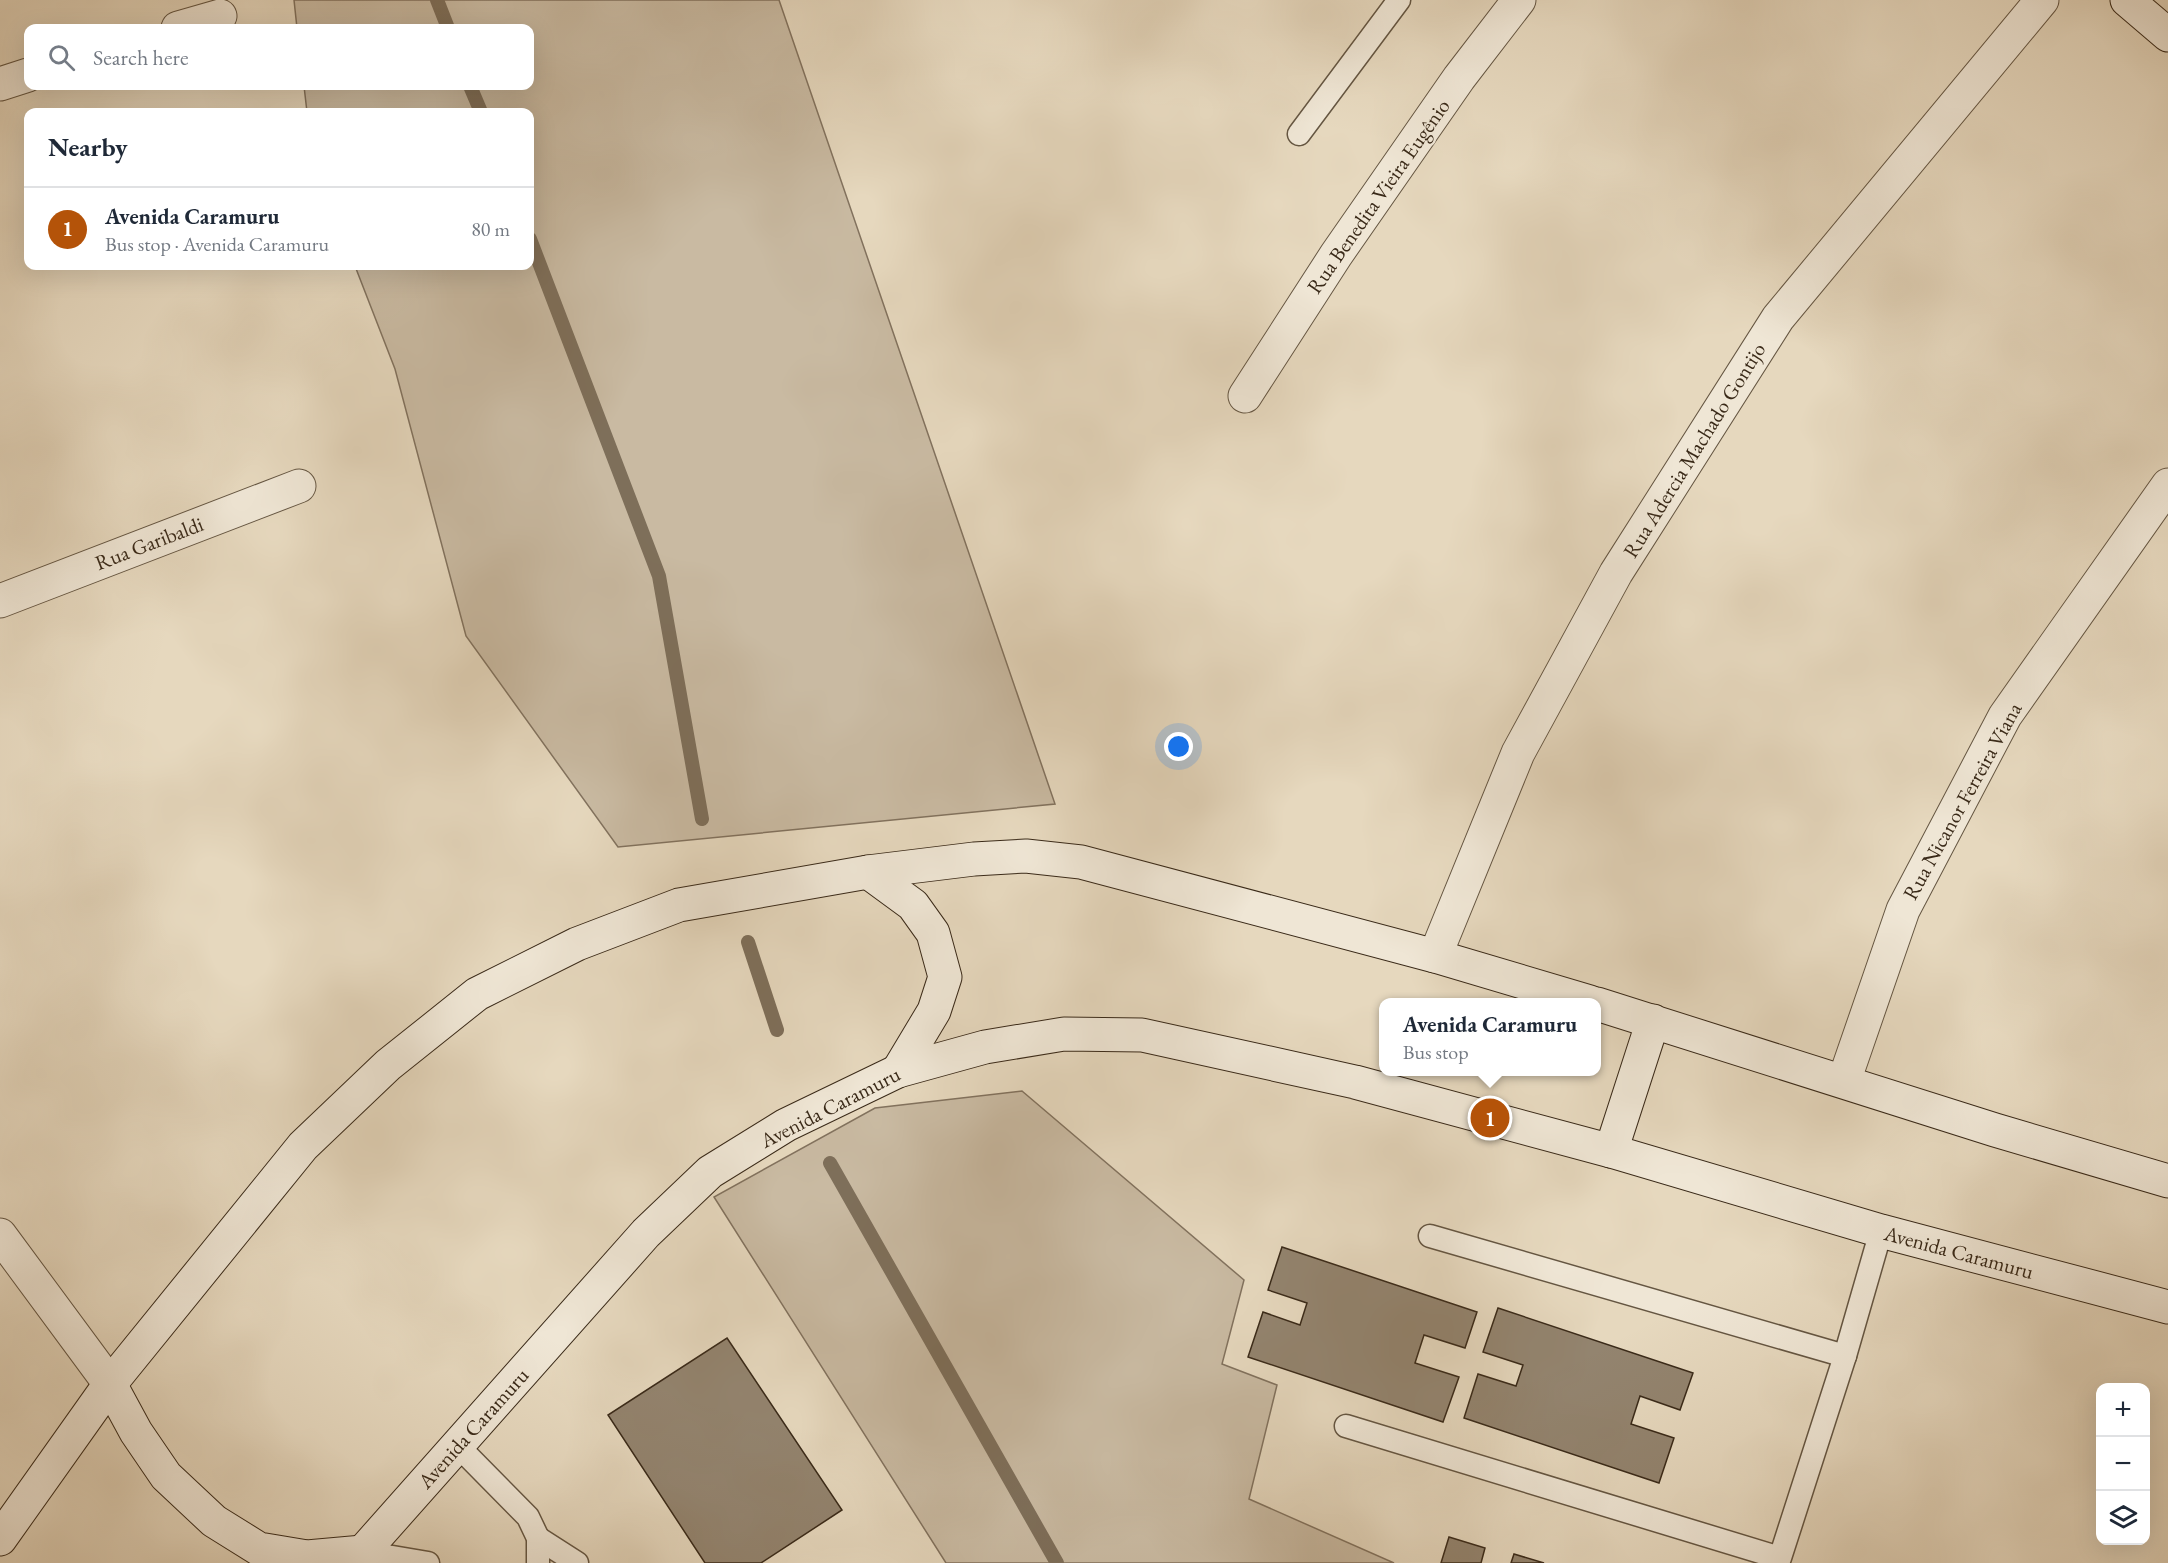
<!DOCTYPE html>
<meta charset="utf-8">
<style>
:root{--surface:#fff;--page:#f2f2f3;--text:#1f2937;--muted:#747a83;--line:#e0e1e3;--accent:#b45309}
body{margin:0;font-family:"EB Garamond",serif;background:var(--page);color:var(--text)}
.controls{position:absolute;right:18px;bottom:18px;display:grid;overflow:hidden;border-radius:12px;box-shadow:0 6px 24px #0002}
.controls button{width:54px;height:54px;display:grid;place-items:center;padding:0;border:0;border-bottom:2px solid var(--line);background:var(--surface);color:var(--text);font:30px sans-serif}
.you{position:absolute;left:1179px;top:747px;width:21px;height:21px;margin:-15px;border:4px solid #fff;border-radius:50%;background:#1a73e8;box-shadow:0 0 0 9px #1a73e833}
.badge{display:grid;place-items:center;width:39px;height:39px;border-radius:50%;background:var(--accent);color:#fff;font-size:20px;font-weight:700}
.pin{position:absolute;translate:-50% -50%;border:3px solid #fff;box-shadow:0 2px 6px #0006}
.popup{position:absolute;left:1379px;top:998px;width:222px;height:78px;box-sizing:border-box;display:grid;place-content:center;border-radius:12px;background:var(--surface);filter:drop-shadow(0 2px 4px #0005);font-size:20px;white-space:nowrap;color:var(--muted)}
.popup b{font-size:22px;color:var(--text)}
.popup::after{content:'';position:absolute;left:50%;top:100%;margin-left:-12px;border:12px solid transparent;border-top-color:var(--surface)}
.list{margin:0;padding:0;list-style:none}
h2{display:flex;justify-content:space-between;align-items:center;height:78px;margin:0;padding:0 24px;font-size:26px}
h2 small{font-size:20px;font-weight:400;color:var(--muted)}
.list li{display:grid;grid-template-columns:39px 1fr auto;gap:18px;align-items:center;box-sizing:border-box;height:84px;padding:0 24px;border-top:2px solid var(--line)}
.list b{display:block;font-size:22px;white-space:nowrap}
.list p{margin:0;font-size:20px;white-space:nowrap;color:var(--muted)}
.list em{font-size:20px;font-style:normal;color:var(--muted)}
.icon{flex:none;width:33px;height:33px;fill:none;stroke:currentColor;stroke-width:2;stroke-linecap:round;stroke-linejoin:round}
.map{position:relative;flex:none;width:2168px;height:1563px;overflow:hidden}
.search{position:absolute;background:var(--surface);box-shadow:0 6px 24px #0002;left:24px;top:24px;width:510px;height:66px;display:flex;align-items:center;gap:15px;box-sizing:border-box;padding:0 21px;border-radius:12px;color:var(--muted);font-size:22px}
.panel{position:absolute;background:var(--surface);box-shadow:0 6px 24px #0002;left:24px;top:108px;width:510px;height:162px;border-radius:12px}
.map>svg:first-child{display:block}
</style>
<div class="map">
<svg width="2168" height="1563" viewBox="0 0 2168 1563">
<rect width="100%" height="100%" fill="#e6d8be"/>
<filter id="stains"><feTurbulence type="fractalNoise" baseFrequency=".00333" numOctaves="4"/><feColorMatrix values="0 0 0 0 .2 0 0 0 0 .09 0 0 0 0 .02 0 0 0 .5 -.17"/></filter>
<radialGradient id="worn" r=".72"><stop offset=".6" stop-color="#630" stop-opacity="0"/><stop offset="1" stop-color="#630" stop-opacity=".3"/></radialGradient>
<g fill="#c9baa2" stroke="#82725e" stroke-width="1.5">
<path d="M294 0H779L1055 804 618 847 466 636 395 369 355 266H530V112H307L304 86H530V28H297Z"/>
<path d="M1022 1091 1244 1280 1222 1364 1277 1385 1249 1499 1394 1563H946L714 1197 875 1108Z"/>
</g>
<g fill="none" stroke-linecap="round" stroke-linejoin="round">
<g stroke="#7e6f5a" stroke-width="14">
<path d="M437 0 448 28"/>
<path d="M470 86 481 112"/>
<path d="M530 239 659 576 702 819"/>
<path d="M748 942 777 1030"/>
<path d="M830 1163 1057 1563"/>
</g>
</g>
<g fill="#93846f" stroke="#3a2a19" stroke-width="1.5">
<path d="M1282 1247 1477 1312 1465 1348 1424 1335 1415 1363 1459 1377 1443 1422 1248 1357 1263 1312 1300 1325 1307 1303 1268 1290Z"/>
<path d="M1498 1308 1693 1373 1680 1410 1640 1396 1631 1424 1674 1438 1659 1483 1464 1418 1478 1374 1516 1386 1523 1365 1483 1352Z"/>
<path d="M727 1338 842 1510 761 1563H705L608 1415Z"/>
<path d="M1449 1537 1485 1548 1481 1563H1441Z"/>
<path d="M1514 1554 1544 1563H1511Z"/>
</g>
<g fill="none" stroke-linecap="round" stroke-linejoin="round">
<defs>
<g id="lane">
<path d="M1299 134 1399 0"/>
<path d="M1430 1236 1845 1356"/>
<path d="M1346 1426 1780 1558 1845 1356 1881 1231"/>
<path d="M458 1446 528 1517 538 1538V1563"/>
<path d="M538 1538 577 1563"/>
<path d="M363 1552 428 1563"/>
</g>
<g id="street">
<path d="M178 28 220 16"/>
<path d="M0 84 28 75"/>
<path d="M1245 396 1336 255 1459 78 1519 0"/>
<path d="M0 601 299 486"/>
<path d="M1435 956 1518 753 1616 573 1778 318 2042 0"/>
<path d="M1844 1081 1903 910 2005 716 2168 485"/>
<path d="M0 1235 110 1384"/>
</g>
<g id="secondary">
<path d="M2127 0 2168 35"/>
<path d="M868 872 913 905 933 933 945 977 934 1011 898 1071"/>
<path d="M1597 1004 1995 1130 2168 1181"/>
<path d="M1611 1151 1653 1021"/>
<path d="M110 1384 136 1432 166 1476 214 1521 259 1549 307 1557 363 1552"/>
<path d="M0 1539 110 1384 303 1146 388 1065 477 994 577 944 679 905 868 872 974 859 1026 856 1081 862 1435 956 1590 1002"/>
<path d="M353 1563 646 1233 710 1172 786 1125 898 1071 985 1047 1064 1034 1142 1035 1355 1082 1611 1151 1881 1231 2168 1307"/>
</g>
</defs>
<use href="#lane" stroke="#655642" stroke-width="25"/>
<use href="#street" stroke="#655642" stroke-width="35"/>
<use href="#secondary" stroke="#3a2a19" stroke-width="35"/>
<use href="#lane" stroke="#efe6d5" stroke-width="22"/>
<use href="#street" stroke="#efe6d5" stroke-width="33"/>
<use href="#secondary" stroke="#efe6d5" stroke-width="33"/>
</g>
<g text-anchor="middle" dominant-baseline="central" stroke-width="4.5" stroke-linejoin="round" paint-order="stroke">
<g font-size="21" fill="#3a2a19" stroke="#efe6d5">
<text transform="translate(1378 196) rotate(-55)">Rua Benedita Vieira Eugênio</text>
<text transform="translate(1694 450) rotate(-58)">Rua Adercia Machado Gontijo</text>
<text transform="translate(149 543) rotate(-21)">Rua Garibaldi</text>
<text transform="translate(1962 801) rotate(-61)">Rua Nicanor Ferreira Viana</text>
<text transform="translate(830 1107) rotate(-27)">Avenida Caramuru</text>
<text transform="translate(1959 1252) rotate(15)">Avenida Caramuru</text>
<text transform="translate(473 1428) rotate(-48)">Avenida Caramuru</text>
</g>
</g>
<rect width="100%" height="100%" filter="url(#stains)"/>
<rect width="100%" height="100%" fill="url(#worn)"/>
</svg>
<div class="controls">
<button>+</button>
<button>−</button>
<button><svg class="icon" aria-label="layers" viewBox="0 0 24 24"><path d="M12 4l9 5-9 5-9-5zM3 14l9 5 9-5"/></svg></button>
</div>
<div class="you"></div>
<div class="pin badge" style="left:1490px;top:1118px">1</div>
<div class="popup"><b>Avenida Caramuru</b>Bus stop</div>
<div class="search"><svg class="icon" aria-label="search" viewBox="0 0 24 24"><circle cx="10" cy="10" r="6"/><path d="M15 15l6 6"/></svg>Search here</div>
<section class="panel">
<h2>Nearby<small></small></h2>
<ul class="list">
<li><span class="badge">1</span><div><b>Avenida Caramuru</b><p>Bus stop · Avenida Caramuru</p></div><em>80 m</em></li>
</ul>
</section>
</div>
